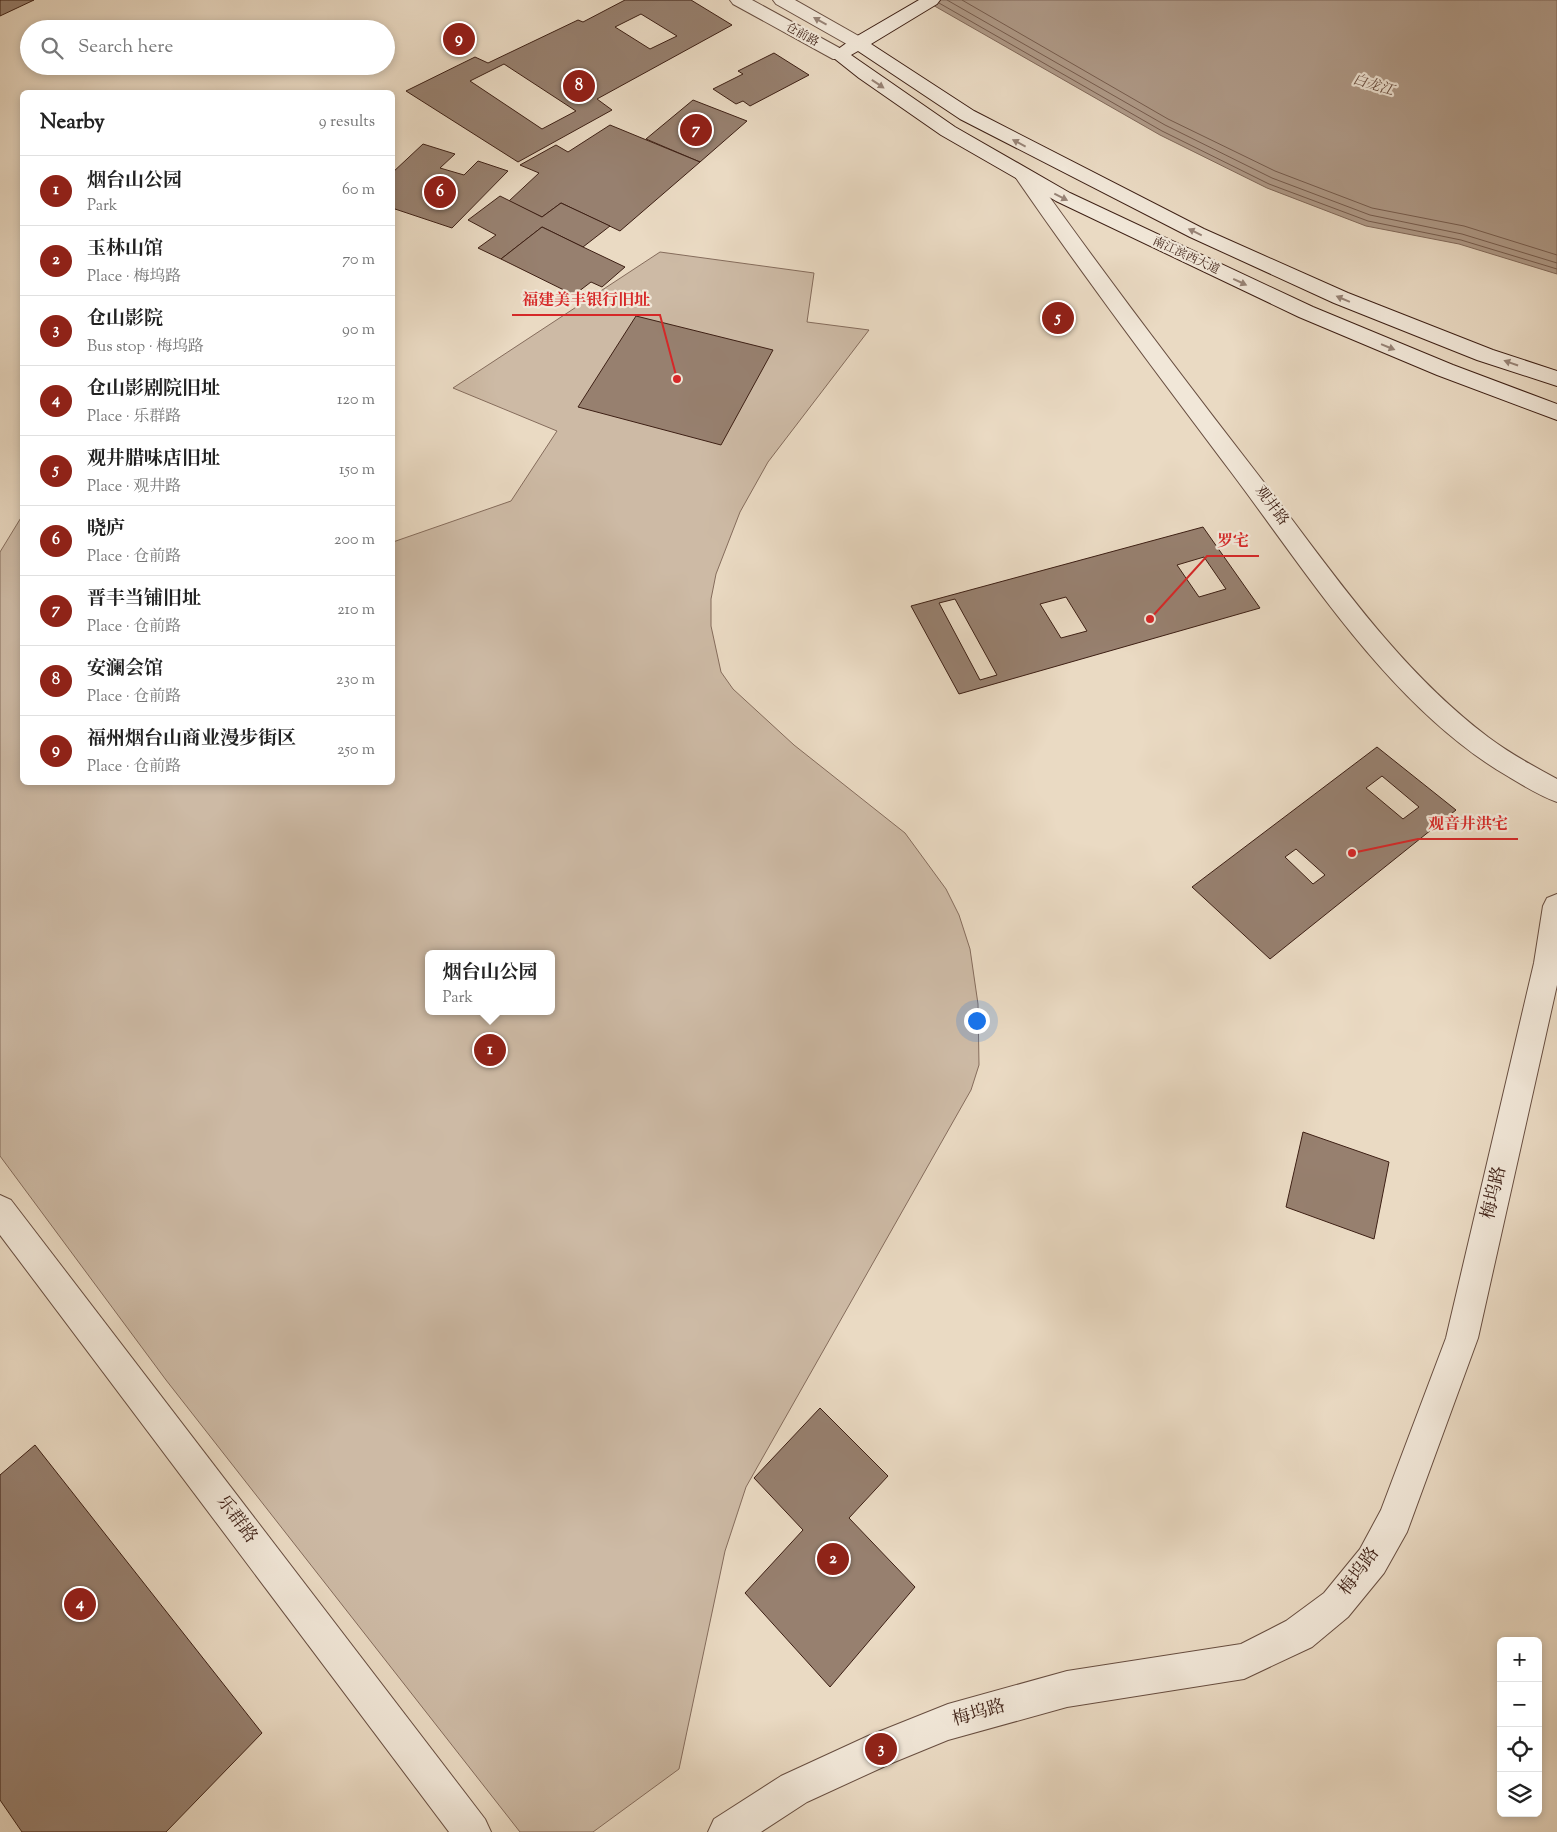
<!DOCTYPE html>
<meta charset="utf-8">
<style>
:root{--surface:#fff;--page:#f6f6f6;--text:#222;--muted:#767676;--line:#e0e0e0;--accent:#8f2418}
body{margin:0;font-family:"Sorts Mill Goudy","Noto Serif SC",serif;background:var(--page);color:var(--text)}
.controls{position:absolute;right:15px;bottom:15px;display:grid;overflow:hidden;border-radius:8px;box-shadow:0 2px 8px #0003}
.controls button{width:45px;height:45px;display:grid;place-items:center;padding:0;border:0;border-bottom:1px solid var(--line);background:var(--surface);color:var(--text);font:25px sans-serif}
.you{position:absolute;left:976px;top:1020px;width:18px;height:18px;margin:-12px;border:4px solid #fff;border-radius:50%;background:#1a73e8;box-shadow:0 0 0 8px #1a73e833}
.badge{display:grid;place-items:center;width:32px;height:32px;border-radius:50%;background:var(--accent);color:#fff;font-size:16px;font-weight:700}
.pin{position:absolute;translate:-50% -50%;border:2px solid #fff;box-shadow:0 1px 5px #0006}
.popup{position:absolute;left:425px;top:950px;width:130px;height:65px;box-sizing:border-box;display:grid;place-content:center;border-radius:8px;background:var(--surface);filter:drop-shadow(0 1px 4px #0005);font-size:16px;white-space:nowrap;color:var(--muted)}
.popup b{font-size:19px;color:var(--text)}
.popup::after{content:'';position:absolute;left:50%;top:100%;margin-left:-10px;border:10px solid transparent;border-top-color:var(--surface)}
.list{margin:0;padding:0;list-style:none}
h2{display:flex;justify-content:space-between;align-items:center;height:65px;margin:0;padding:0 20px;font-size:21px}
h2 small{font-size:16px;font-weight:400;color:var(--muted)}
.list li{display:grid;grid-template-columns:32px 1fr auto;gap:15px;align-items:center;box-sizing:border-box;height:70px;padding:0 20px;border-top:1px solid var(--line)}
.list b{display:block;font-size:19px;white-space:nowrap}
.list p{margin:0;font-size:16px;white-space:nowrap;color:var(--muted)}
.list em{font-size:16px;font-style:normal;color:var(--muted)}
.icon{flex:none;width:28px;height:28px;fill:none;stroke:currentColor;stroke-width:2;stroke-linecap:round;stroke-linejoin:round}
.map{position:relative;flex:none;width:1557px;height:1832px;overflow:hidden}
.search{position:absolute;background:var(--surface);box-shadow:0 2px 8px #0003;left:20px;top:20px;width:375px;height:55px;display:flex;align-items:center;gap:12px;box-sizing:border-box;padding:0 18px;border-radius:28px;color:var(--muted);font-size:19px}
.panel{position:absolute;background:var(--surface);box-shadow:0 2px 8px #0003;left:20px;top:90px;width:375px;height:695px;border-radius:8px}
.map>svg:first-child{display:block}
</style>
<div class="map">
<svg width="1557" height="1832" viewBox="0 0 1557 1832">
<rect width="100%" height="100%" fill="#eadac3"/>
<filter id="stains"><feTurbulence type="fractalNoise" baseFrequency=".004" numOctaves="4"/><feColorMatrix values="0 0 0 0 .2 0 0 0 0 .09 0 0 0 0 .02 0 0 0 .5 -.17"/></filter>
<radialGradient id="worn" r=".72"><stop offset=".6" stop-color="#630" stop-opacity="0"/><stop offset="1" stop-color="#630" stop-opacity=".3"/></radialGradient>
<path fill="#cdbaa5" stroke="#856c5c" fill-rule="evenodd" d="M660 252 814 273 807 322 869 330 768 462 740 512 716 574 711 599V626L721 672 733 689 794 745 905 833 946 889 959 915 970 949 978 1004 979 1065 971 1090 746 1487 725 1551 679 1769 593 1832H520L166 1380 0 1156V552L22 516V782H392L393 542 511 501 557 431 453 388ZM429 954H551V1011H429Z"/>
<path fill="#af9a88" stroke="#81695a" d="M924 0H1557V274L1459 244 1366 226 1267 188 1160 135Z"/>
<g fill="none" stroke-linecap="round" stroke-linejoin="round">
<g stroke="#765c4e" stroke-width="1">
<path d="M947 0 1165 125 1272 178 1370 215 1462 234 1557 263"/>
<path d="M962 0 1168 119 1275 171 1372 208 1464 226 1557 255"/>
<path d="M939 3 1162 131 1269 184 1368 221 1461 240 1557 269"/>
</g>
</g>
<g fill="#97806f" stroke="#3d1f14" fill-rule="evenodd">
<path d="M0 0H34L0 16Z"/>
<path d="M625 0H691L732 25 597 99 612 110 518 162 406 91 475 57 488 63 578 20 583 22ZM641 14 677 36 650 49 615 27ZM504 64 576 111 542 129 470 81Z"/>
<path d="M774 53 809 75 750 106 743 101 736 104 713 89 743 74 738 71Z"/>
<path d="M693 100 747 121 700 162 646 139Z"/>
<path d="M610 125 700 162 620 231 561 203 542 217 509 201 539 173 520 165 556 145 568 152Z"/>
<path d="M423 144 455 154 440 168 464 175 478 161 508 171 452 228 392 208V173Z"/>
<path d="M500 196 542 217 561 203 610 226 583 247 542 227 501 259 478 248 496 235 468 220Z"/>
<path d="M542 227 583 247 625 267 602 287 591 282 574 295 501 259Z"/>
<path d="M636 316 773 350 721 445 578 407Z"/>
<path d="M1203 527 1260 608 959 694 911 606ZM1204 557 1226 589 1199 597 1177 565ZM1066 597 1087 631 1061 638 1040 604ZM955 599 997 675 980 680 939 603Z"/>
<path d="M1377 747 1456 810 1270 959 1192 887ZM1382 776 1419 807 1403 819 1366 788ZM1296 849 1325 875 1313 884 1285 857Z"/>
<path d="M1303 1132 1389 1162 1374 1239 1286 1207Z"/>
<path d="M820 1408 888 1476 849 1518 915 1587 830 1687 745 1593 803 1530 754 1478Z"/>
<path d="M35 1445 262 1733 166 1832H22L0 1800V1475Z"/>
</g>
<g fill="none" stroke-linecap="round" stroke-linejoin="round">
<defs>
<path id="pedestrian" d="M1026 172 1033 174C1105 275 1180 374 1256 472 1327 564 1394 666 1488 737 1509 753 1533 766 1557 779V802C1540 796 1524 786 1509 777 1393 710 1310 577 1231 472 1158 375 1085 278 1016 178L1019 174Z"/>
<g id="tertiary">
<path d="M730 0H752L845 51 848 55 845 59H833L733 4Z"/>
<path d="M773 0H795L864 39 867 43 864 47H852L776 4Z"/>
<path d="M1557 894V985L1478 1338 1407 1532 1384 1573 1348 1617 1312 1647 1244 1679 1067 1707 948 1740 892 1763 807 1802 761 1832H708L714 1819 781 1776 868 1736 948 1704 1067 1671 1241 1644 1286 1621 1324 1593 1360 1549 1381 1510 1446 1338 1534 963 1543 906 1547 898Z"/>
<path d="M0 1195 11 1200 485 1819 491 1832H449L0 1235Z"/>
</g>
<path id="secondary" d="M919 0H940L937 4 871 44 974 111 1204 229 1348 293 1493 350 1557 371V386L1477 360 1334 303 1190 237 960 119 858 51 851 55 955 127 1070 193 1313 307 1453 365 1557 404V420L1437 375 1299 317 1056 201 941 135 859 78 830 55 852 39Z"/>
</defs>
<use href="#pedestrian" stroke="#684e40" stroke-width="2"/>
<use href="#tertiary" stroke="#684e40" stroke-width="2"/>
<use href="#secondary" stroke="#3d1f14" stroke-width="2"/>
<use href="#pedestrian" fill="#f1e7d8" fill-rule="evenodd"/>
<use href="#tertiary" fill="#f1e7d8" fill-rule="evenodd"/>
<use href="#secondary" fill="#f1e7d8" fill-rule="evenodd"/>
</g>
<defs><path id="oneway-solid" d="M-6-.8H1V-3.2L6.5 0L1 3.2V.8H-6Z" transform="scale(1.25)"/></defs>
<g fill="#978376">
<use href="#oneway-solid" transform="translate(820 21) rotate(-151)"/>
<use href="#oneway-solid" transform="translate(878 84) rotate(34)"/>
<use href="#oneway-solid" transform="translate(1019 143) rotate(-152)"/>
<use href="#oneway-solid" transform="translate(1061 197) rotate(27)"/>
<use href="#oneway-solid" transform="translate(1195 232) rotate(-154)"/>
<use href="#oneway-solid" transform="translate(1240 282) rotate(25)"/>
<use href="#oneway-solid" transform="translate(1343 299) rotate(-157)"/>
<use href="#oneway-solid" transform="translate(1388 347) rotate(22)"/>
<use href="#oneway-solid" transform="translate(1511 363) rotate(-161)"/>
</g>
<g text-anchor="middle" dominant-baseline="central" stroke-width="4.5" stroke-linejoin="round" paint-order="stroke">
<g font-size="12" fill="#3d1f14" stroke="#f1e7d8">
<text transform="translate(802 35) rotate(29)">仓前路</text>
<text transform="translate(1186 256) rotate(25)">南江滨西大道</text>
</g>
<g font-size="14" font-style="italic" fill="#654a3d" stroke="#f1e7d8">
<text transform="translate(1373 86) rotate(17)">白龙江</text>
</g>
<g font-size="15" fill="#3d1f14" stroke="#f1e7d8">
<text transform="translate(1271 506) rotate(53)">观井路</text>
</g>
<g font-size="18" fill="#3d1f14" stroke="#f1e7d8">
<text transform="translate(1495 1193) rotate(-77)">梅坞路</text>
<text transform="translate(236 1520) rotate(53)">乐群路</text>
<text transform="translate(1360 1572) rotate(-54)">梅坞路</text>
<text transform="translate(979 1714) rotate(-16)">梅坞路</text>
</g>
</g>
<path fill="none" stroke="#d62828" stroke-width="2" d="M677 379L660 315H512M1150 619L1207 556H1259M1352 853L1418 839H1518"/>
<g fill="#d62828" stroke="#f1e7d8" stroke-width="2">
<circle cx="677" cy="379" r="5"/>
<circle cx="1150" cy="619" r="5"/>
<circle cx="1352" cy="853" r="5"/>
</g>
<g font-size="16" text-anchor="middle" font-weight="bold" fill="#d62828" stroke="#f1e7d8" stroke-width="4.5" stroke-linejoin="round" paint-order="stroke">
<text x="586" y="305">福建美丰银行旧址</text>
<text x="1233" y="546">罗宅</text>
<text x="1468" y="829">观音井洪宅</text>
</g>
<rect width="100%" height="100%" filter="url(#stains)"/>
<rect width="100%" height="100%" fill="url(#worn)"/>
</svg>
<div class="controls">
<button>+</button>
<button>−</button>
<button><svg class="icon" aria-label="locate" viewBox="0 0 24 24"><circle cx="12" cy="12" r="6"/><path d="M12 2v4M12 18v4M2 12h4M18 12h4"/></svg></button>
<button><svg class="icon" aria-label="layers" viewBox="0 0 24 24"><path d="M12 4l9 5-9 5-9-5zM3 14l9 5 9-5"/></svg></button>
</div>
<div class="you"></div>
<div class="pin badge" style="left:490px;top:1050px">1</div>
<div class="popup"><b>烟台山公园</b>Park</div>
<div class="pin badge" style="left:833px;top:1559px">2</div>
<div class="pin badge" style="left:881px;top:1749px">3</div>
<div class="pin badge" style="left:80px;top:1604px">4</div>
<div class="pin badge" style="left:1058px;top:318px">5</div>
<div class="pin badge" style="left:440px;top:192px">6</div>
<div class="pin badge" style="left:696px;top:130px">7</div>
<div class="pin badge" style="left:579px;top:86px">8</div>
<div class="pin badge" style="left:459px;top:39px">9</div>
<div class="search"><svg class="icon" aria-label="search" viewBox="0 0 24 24"><circle cx="10" cy="10" r="6"/><path d="M15 15l6 6"/></svg>Search here</div>
<section class="panel">
<h2>Nearby<small>9 results</small></h2>
<ul class="list">
<li><span class="badge">1</span><div><b>烟台山公园</b><p>Park</p></div><em>60 m</em></li>
<li><span class="badge">2</span><div><b>玉林山馆</b><p>Place · 梅坞路</p></div><em>70 m</em></li>
<li><span class="badge">3</span><div><b>仓山影院</b><p>Bus stop · 梅坞路</p></div><em>90 m</em></li>
<li><span class="badge">4</span><div><b>仓山影剧院旧址</b><p>Place · 乐群路</p></div><em>120 m</em></li>
<li><span class="badge">5</span><div><b>观井腊味店旧址</b><p>Place · 观井路</p></div><em>150 m</em></li>
<li><span class="badge">6</span><div><b>晓庐</b><p>Place · 仓前路</p></div><em>200 m</em></li>
<li><span class="badge">7</span><div><b>晋丰当铺旧址</b><p>Place · 仓前路</p></div><em>210 m</em></li>
<li><span class="badge">8</span><div><b>安澜会馆</b><p>Place · 仓前路</p></div><em>230 m</em></li>
<li><span class="badge">9</span><div><b>福州烟台山商业漫步街区</b><p>Place · 仓前路</p></div><em>250 m</em></li>
</ul>
</section>
</div>
